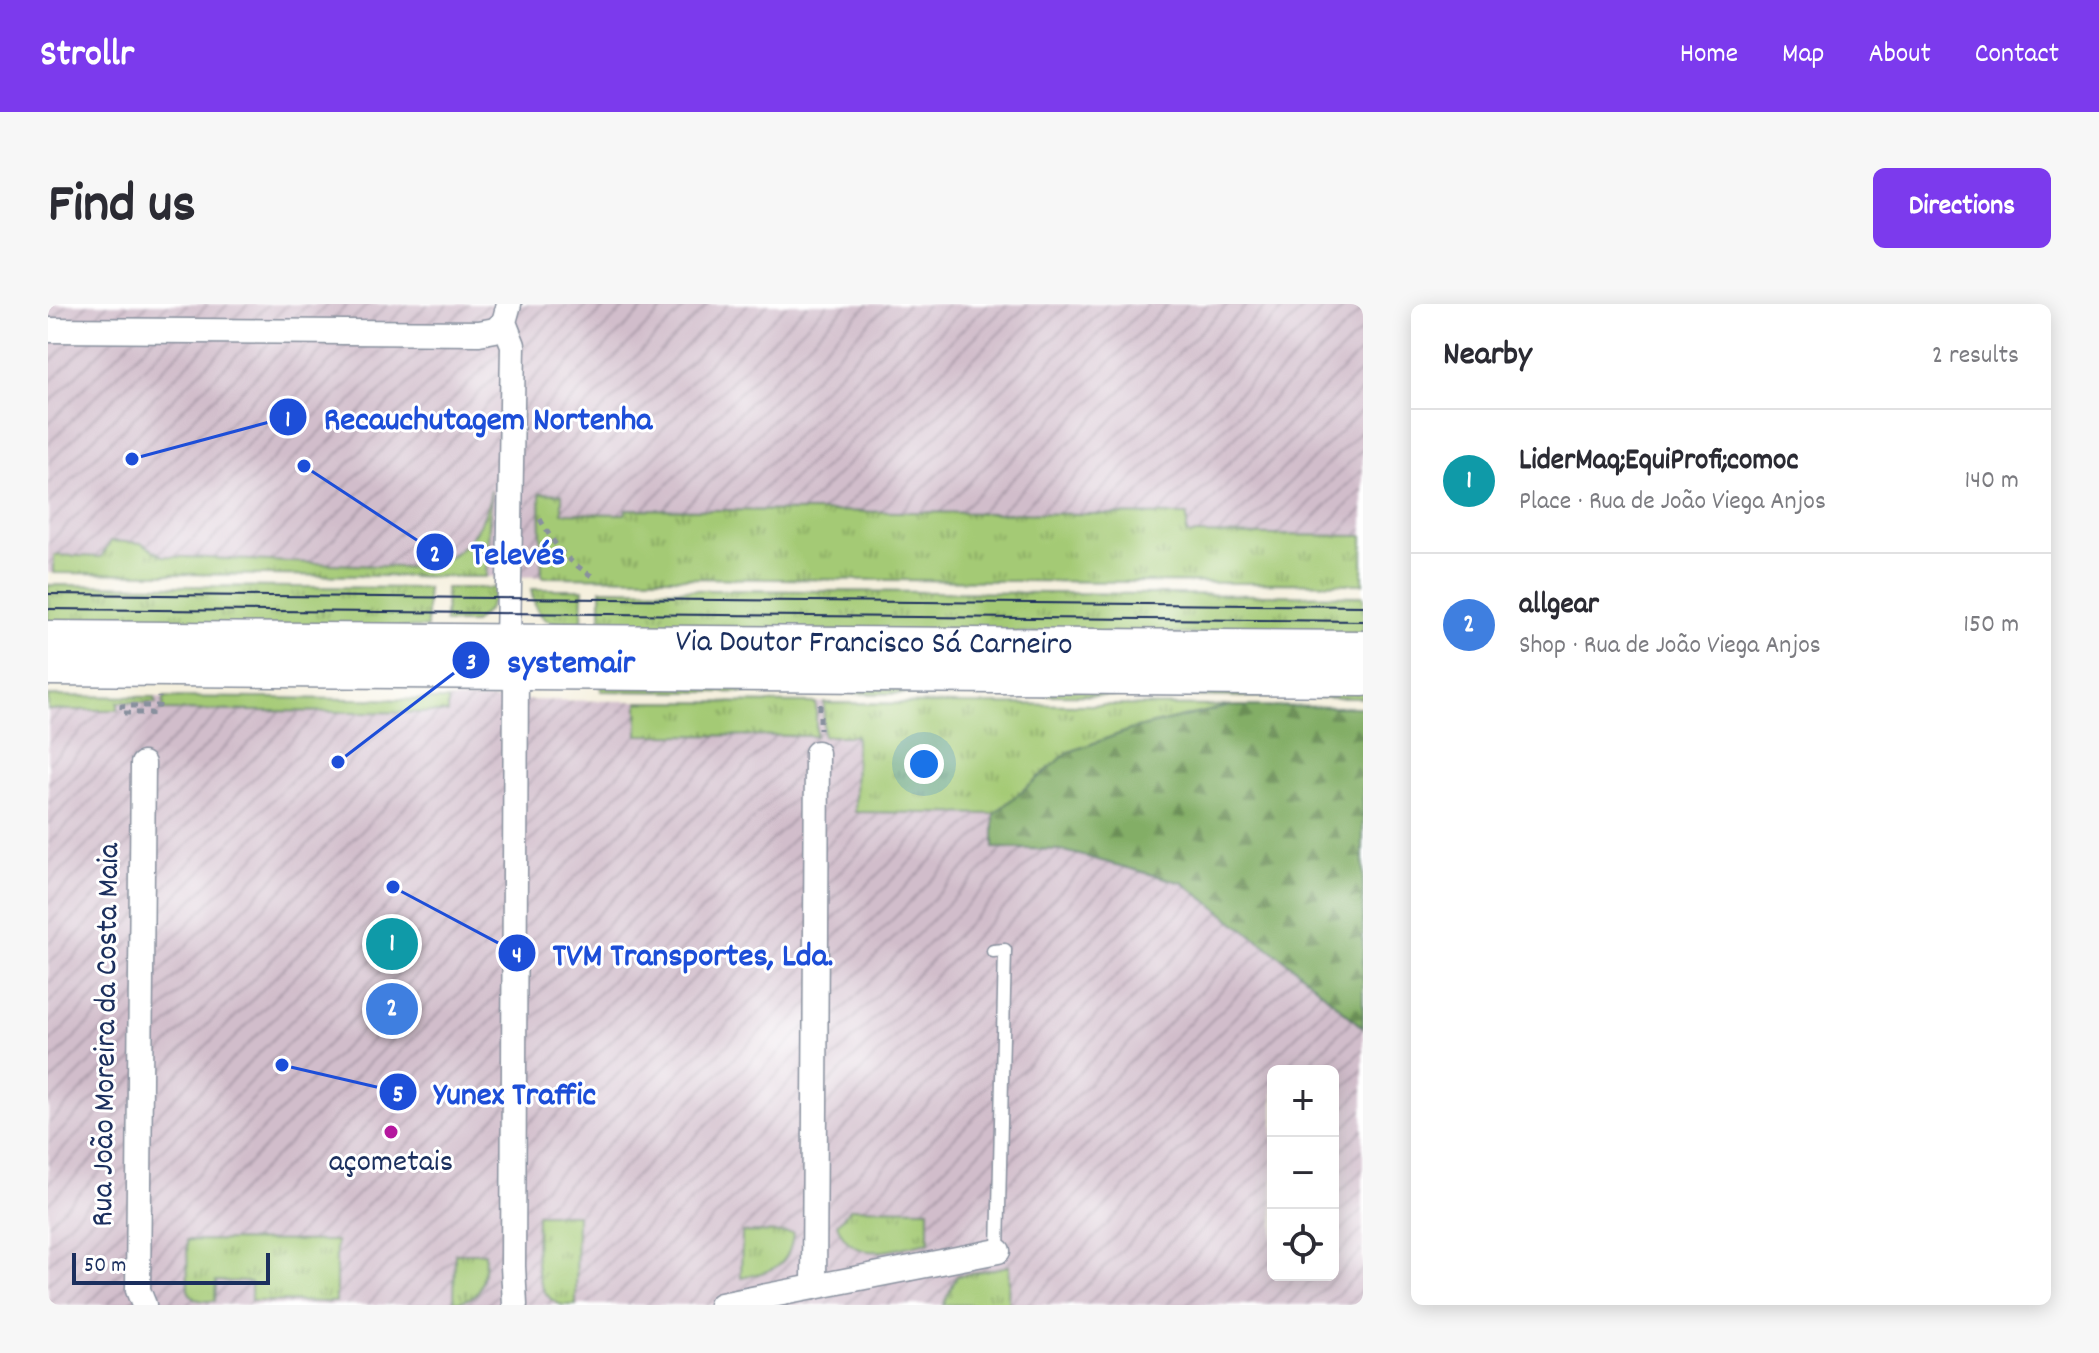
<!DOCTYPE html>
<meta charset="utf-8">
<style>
:root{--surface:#fff;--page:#f7f7f7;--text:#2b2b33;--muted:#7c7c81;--line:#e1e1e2;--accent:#7c3aed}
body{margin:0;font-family:Dekko,sans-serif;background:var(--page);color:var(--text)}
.controls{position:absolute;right:24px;bottom:24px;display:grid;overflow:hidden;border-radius:12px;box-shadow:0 4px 20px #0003}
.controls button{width:72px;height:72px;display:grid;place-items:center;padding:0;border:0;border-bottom:2px solid var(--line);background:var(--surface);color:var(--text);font:40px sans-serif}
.scale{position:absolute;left:24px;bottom:20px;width:198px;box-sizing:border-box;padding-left:8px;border:4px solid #1b2f5e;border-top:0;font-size:22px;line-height:28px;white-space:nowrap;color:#1b2f5e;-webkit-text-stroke:6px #fff;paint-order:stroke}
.you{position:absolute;left:876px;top:460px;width:28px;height:28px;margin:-20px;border:6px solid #fff;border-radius:50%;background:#1a73e8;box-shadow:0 0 0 12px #1a73e833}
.badge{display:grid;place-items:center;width:52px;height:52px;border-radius:50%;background:var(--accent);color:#fff;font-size:26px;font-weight:700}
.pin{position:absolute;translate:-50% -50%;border:4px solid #fff;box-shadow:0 2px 8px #0006}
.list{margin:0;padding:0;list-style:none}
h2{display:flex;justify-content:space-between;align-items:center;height:104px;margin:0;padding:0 32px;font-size:34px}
h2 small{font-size:26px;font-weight:400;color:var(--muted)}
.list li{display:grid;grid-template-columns:52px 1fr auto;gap:24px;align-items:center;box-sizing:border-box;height:144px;padding:0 32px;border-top:2px solid var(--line)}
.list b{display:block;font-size:30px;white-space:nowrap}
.list p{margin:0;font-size:26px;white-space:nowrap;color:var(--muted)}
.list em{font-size:26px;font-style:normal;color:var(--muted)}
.icon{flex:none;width:44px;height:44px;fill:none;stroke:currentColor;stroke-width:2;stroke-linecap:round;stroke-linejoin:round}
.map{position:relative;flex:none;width:1315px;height:1001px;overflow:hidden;border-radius:12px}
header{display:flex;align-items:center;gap:48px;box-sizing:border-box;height:112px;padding:0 40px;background:var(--accent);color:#fff}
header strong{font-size:38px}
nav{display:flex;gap:44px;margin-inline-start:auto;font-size:28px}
.intro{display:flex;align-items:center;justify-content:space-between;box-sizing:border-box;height:192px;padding:0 48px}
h1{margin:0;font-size:56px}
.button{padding:20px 36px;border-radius:12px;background:var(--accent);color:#fff;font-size:28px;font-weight:700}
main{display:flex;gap:48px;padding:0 48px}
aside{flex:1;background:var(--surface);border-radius:12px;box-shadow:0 4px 20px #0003}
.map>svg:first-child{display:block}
</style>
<header>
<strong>Strollr</strong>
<nav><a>Home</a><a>Map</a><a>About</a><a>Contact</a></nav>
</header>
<div class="intro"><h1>Find us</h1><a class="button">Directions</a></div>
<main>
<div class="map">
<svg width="1315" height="1001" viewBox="0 0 1315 1001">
<defs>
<pattern id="industrial-furrows" width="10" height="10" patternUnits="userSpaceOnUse" patternTransform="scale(2)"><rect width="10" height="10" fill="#d1bdcb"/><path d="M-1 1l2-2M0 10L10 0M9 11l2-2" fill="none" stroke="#a99aa8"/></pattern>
<pattern id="grass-tufts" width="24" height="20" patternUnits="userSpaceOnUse" patternTransform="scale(2)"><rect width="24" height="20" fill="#a4ca74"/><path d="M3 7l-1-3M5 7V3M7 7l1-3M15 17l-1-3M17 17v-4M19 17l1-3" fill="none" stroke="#85a462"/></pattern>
<pattern id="forest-firs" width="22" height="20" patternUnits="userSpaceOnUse" patternTransform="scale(2)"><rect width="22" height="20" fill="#83ae66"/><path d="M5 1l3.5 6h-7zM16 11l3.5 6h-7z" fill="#6a8e57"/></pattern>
</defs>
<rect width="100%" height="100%" fill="#fff"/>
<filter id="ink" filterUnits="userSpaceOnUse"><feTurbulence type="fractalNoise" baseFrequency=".0125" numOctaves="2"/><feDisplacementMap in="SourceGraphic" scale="16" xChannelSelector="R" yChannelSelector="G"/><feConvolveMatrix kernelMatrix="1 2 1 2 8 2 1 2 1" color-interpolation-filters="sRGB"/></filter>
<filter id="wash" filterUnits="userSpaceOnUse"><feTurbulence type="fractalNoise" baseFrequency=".006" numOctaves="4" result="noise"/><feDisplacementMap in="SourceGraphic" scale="32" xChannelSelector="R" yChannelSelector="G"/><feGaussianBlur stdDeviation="1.8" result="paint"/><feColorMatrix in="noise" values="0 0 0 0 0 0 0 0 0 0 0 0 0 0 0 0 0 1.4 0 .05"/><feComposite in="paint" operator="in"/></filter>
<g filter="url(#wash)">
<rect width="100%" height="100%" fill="#f5f0de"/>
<g fill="url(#industrial-furrows)" fill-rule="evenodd">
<path d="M0 0H1315V280L566 272 451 273 0 269Z"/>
<path d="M0 392 1315 403V1001H0ZM1225 767H1285V971H1225Z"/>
</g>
<g fill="url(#grass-tufts)" stroke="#607c69" stroke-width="2">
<path d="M443 186 438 273 6 269V251L53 253 63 237 94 239 115 252 372 264C410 258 438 224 443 186Z"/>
<path d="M492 189 514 190V209L577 210 578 205 1139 211V230L1315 232V280L494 273Z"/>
<path d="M0 281 379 284V324L0 320Z"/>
<path d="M398 284H450L440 306 426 319H397Z"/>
<path d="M483 285H535L534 320C503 320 489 321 483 285Z"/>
<path d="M553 285 1315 292V332L563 325V320H553Z"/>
<path d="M553 382 1315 388V394L553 387Z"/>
<path d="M0 392 107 393 108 399 70 398V406H0Z"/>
<path d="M116 393 400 396V409L115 406Z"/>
<path d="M590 398 768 399V432L590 431Z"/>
<path d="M776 399 1181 402 1085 425 1021 448 946 510 807 508 808 432H775Z"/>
<path d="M803 904 881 905V938C848 944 804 963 789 920Z"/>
<path d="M489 910H529L528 1001C523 1001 519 1001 515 1001 481 994 489 935 489 910Z"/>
<path d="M694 928 745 929C742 964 723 967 693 974Z"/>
<path d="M139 936 288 937V998L203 997V978L168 977 167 997C156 997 145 998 140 986Z"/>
<path d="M407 949H437C436 974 437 996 406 998Z"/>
<path d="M961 962 960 1001H895L909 972Z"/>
</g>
<path fill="url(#forest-firs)" stroke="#4f6e62" stroke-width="2" d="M1182 402 1315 403V724L1242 660 1135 579 1013 546 946 544V510L1021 448 1085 425Z"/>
</g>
<g filter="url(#ink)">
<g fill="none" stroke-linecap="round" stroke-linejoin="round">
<defs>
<path id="lane" d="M945 647 957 646 950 947"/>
<g id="street">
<path d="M0 26 431 29 447 26 456 18"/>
<path d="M460 339 465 41 456 18 461 0"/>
<path d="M95 460 90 986 96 1001"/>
<path d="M766 983 769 449"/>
<path d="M467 1001 465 962 468 367"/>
<path d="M673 1001 950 947"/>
</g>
<g id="secondary">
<path id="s1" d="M0 335 1315 345"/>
<path d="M0 363 1315 374"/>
</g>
</defs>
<use href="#lane" stroke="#88909e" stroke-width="15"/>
<use href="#street" stroke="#88909e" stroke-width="27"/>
<use href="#secondary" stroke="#88909e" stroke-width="39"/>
<g stroke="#88909e" stroke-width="5" stroke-dasharray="6 6" stroke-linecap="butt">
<path d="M492 215C508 244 517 255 544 272"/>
<path d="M772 400V426"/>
<path d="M103 412V409H74V402H111V393"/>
</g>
<use href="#lane" stroke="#fff" stroke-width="12"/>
<use href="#street" stroke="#fff" stroke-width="24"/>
<use href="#secondary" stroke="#fff" stroke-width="36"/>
<g stroke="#1b2f5e" stroke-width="2">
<path d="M0 290 1315 302"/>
<path d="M0 305 1315 317"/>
</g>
</g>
</g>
<circle fill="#b5179e" stroke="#fff" stroke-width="3" cx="343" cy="828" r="8"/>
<g text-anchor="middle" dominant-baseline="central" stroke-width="6" stroke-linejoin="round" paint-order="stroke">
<g font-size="32" fill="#1b2f5e" stroke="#fff">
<text stroke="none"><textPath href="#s1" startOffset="826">Via Doutor Francisco Sá Carneiro</textPath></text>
<text transform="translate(60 731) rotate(-89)">Rua João Moreira da Costa Maia</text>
</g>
<g font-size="32" fill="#1b2f5e" stroke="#fff">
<text x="343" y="860">açometais</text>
</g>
</g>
<path fill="none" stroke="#1d4ed8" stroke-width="3" d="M84 155L240 113M256 162L387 248M290 458L423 356M345 583L469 649M234 761L350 788"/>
<g fill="#1d4ed8" stroke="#fff" stroke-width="3">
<circle cx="84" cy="155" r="8"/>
<circle cx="256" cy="162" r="8"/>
<circle cx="290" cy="458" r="8"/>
<circle cx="345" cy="583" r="8"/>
<circle cx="234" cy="761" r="8"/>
<circle cx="240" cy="113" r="20"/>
<circle cx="387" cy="248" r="20"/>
<circle cx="423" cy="356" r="20"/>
<circle cx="469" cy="649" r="20"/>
<circle cx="350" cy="788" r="20"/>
</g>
<g font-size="24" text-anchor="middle" font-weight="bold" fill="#fff">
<text x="240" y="122">1</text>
<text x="387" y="257">2</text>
<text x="423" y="365">3</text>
<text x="469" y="658">4</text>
<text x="350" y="797">5</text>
</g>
<g font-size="34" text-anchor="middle" font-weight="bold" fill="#1d4ed8" stroke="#fff" stroke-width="6" stroke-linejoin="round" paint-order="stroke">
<text x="440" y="125">Recauchutagem Nortenha</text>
<text x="470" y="260">Televés</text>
<text x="523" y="368">systemair</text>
<text x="645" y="661">TVM Transportes, Lda.</text>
<text x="467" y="800">Yunex Traffic</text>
</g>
</svg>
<div class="controls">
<button>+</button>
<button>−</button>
<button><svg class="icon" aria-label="locate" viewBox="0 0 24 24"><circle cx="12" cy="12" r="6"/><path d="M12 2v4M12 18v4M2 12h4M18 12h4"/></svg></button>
</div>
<div class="scale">50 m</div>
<div class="you"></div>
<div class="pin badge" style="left:344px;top:640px;background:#0f9aa8">1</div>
<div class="pin badge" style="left:344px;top:705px;background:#3f7fe0">2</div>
</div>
<aside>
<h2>Nearby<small>2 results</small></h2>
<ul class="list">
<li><span class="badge" style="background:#0f9aa8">1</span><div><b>LiderMaq;EquiProfi;comoc</b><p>Place · Rua de João Viega Anjos</p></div><em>140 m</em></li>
<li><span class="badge" style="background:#3f7fe0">2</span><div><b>allgear</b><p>Shop · Rua de João Viega Anjos</p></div><em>150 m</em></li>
</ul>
</aside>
</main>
